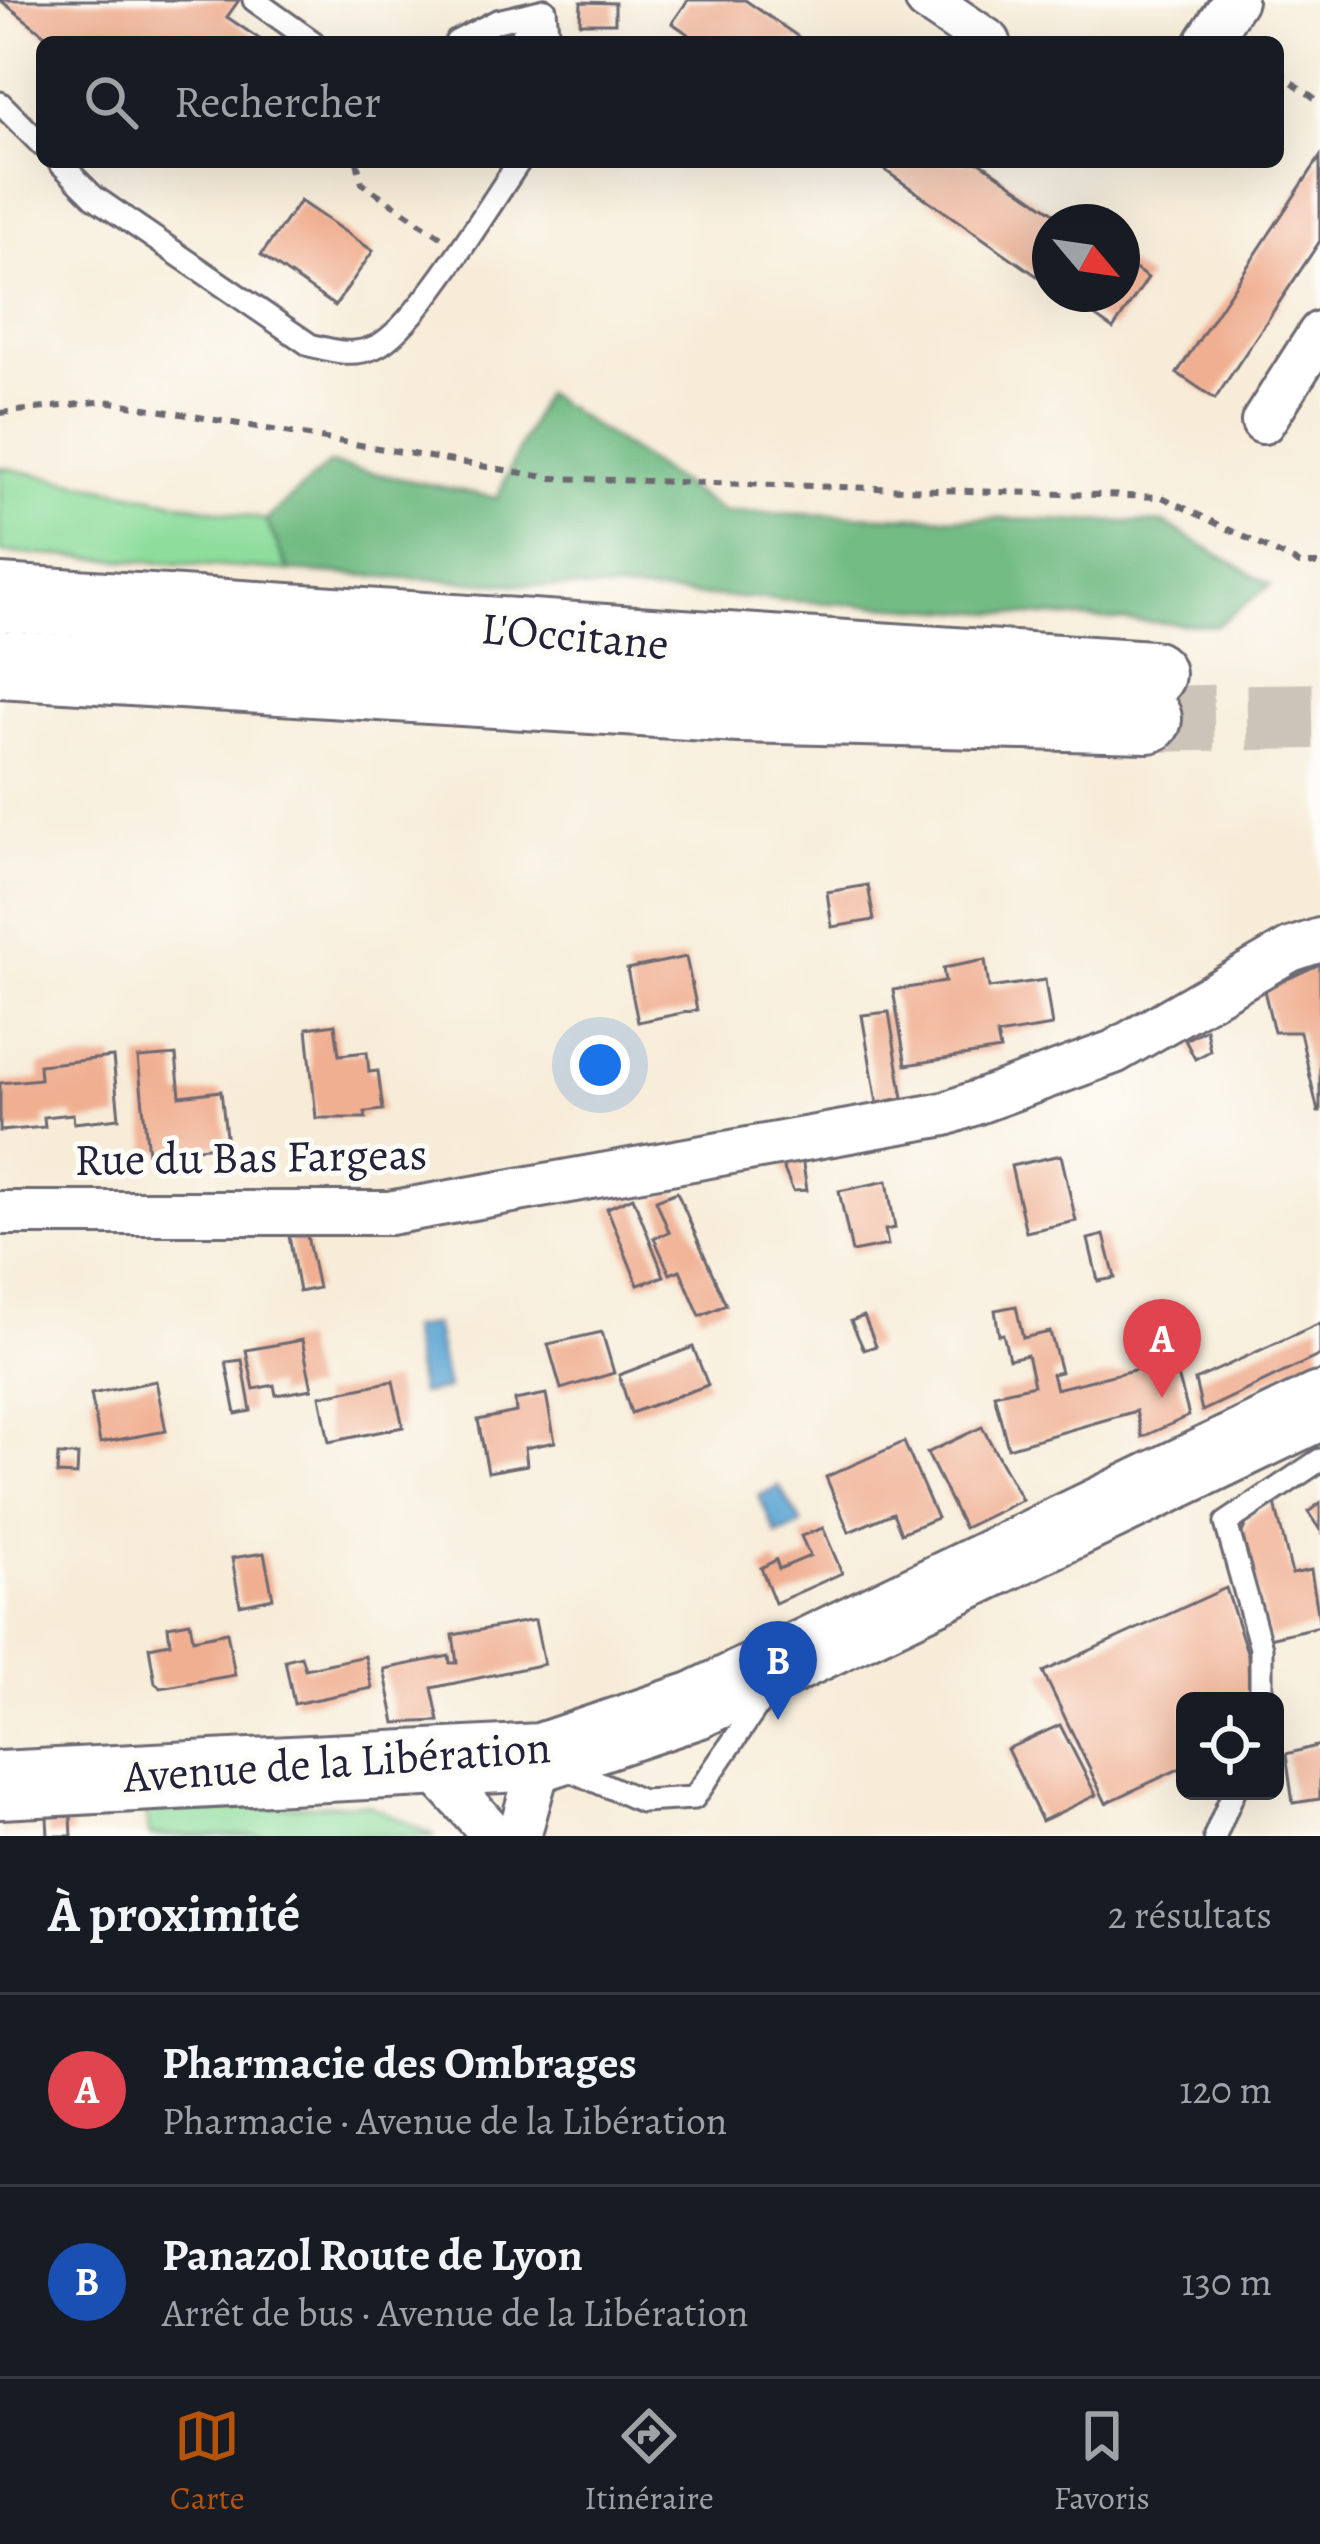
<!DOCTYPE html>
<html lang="fr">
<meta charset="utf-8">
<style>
:root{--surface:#171b24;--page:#242831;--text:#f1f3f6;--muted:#9ea1a6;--line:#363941;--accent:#b45309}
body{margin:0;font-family:Alegreya,serif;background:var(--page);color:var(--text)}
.controls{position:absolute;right:36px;bottom:36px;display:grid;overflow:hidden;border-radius:18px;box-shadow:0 12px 48px #0002}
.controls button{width:108px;height:108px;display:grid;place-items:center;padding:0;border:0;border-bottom:3px solid var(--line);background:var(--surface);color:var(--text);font:60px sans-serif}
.compass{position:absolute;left:1032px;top:204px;width:108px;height:108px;border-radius:50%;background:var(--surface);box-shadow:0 12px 48px #0002;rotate:119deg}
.you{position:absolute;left:600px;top:1065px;width:42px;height:42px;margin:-30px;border:9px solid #fff;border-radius:50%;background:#1a73e8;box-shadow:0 0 0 18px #1a73e833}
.badge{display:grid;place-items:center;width:78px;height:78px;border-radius:50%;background:var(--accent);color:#fff;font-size:39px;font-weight:700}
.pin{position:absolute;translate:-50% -99px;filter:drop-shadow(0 3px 6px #0008)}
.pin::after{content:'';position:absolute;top:63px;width:42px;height:36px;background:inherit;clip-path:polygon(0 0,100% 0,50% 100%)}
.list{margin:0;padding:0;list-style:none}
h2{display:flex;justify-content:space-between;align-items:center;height:156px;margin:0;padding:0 48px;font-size:51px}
h2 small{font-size:39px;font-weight:400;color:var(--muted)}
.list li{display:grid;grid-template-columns:78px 1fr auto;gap:36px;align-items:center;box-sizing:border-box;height:192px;padding:0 48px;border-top:3px solid var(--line)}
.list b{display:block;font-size:45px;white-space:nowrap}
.list p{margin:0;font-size:39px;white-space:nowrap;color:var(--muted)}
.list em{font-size:39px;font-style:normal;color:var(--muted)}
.icon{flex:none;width:66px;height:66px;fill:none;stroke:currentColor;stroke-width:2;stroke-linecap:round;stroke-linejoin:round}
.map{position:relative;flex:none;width:1320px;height:1836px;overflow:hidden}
.search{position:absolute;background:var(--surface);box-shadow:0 12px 48px #0002;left:36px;right:36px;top:36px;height:132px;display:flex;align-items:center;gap:30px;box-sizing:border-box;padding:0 42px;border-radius:18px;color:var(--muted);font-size:45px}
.sheet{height:540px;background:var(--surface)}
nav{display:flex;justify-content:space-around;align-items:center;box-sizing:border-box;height:168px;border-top:3px solid var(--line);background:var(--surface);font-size:33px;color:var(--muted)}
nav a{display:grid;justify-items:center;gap:6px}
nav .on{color:var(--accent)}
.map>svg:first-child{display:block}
</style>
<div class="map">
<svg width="1320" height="1836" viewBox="0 0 1320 1836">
<rect width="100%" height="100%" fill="#fdfcf7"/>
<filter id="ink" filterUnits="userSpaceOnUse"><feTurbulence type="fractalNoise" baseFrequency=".00833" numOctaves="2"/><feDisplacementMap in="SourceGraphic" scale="24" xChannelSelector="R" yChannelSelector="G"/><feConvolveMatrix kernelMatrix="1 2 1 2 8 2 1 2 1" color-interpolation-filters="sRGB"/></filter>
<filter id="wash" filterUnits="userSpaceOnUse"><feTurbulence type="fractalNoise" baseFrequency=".004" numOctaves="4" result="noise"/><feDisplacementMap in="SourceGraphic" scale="48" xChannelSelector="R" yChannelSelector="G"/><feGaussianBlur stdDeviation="2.7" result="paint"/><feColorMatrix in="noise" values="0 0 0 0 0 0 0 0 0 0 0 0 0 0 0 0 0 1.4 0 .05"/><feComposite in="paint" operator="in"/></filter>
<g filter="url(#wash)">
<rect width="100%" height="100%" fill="#f7ecd8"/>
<g fill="#8edd9c" stroke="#58806c" stroke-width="3">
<path d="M0 467 266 520 289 571 0 552Z"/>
<path d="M367 1804 436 1836H150L145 1810Z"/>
</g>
<path fill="#72bc84" stroke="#4a6f60" stroke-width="3" d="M544 393 723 512 1164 523 1271 585 1216 626 289 571 266 520 329 464 497 498Z"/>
<g fill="#5ba5d3" stroke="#3e6487" stroke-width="3">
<path d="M434 1324 447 1389 420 1394 409 1329Z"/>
<path d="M779 1486 802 1524 777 1535 759 1496Z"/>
</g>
<g id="blocks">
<g fill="#f0af91">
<path d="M0 0H239L227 17 264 42H54Z"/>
<path d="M688 0H745L806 42H700L672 23Z"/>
<path d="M581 2 615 3V23H580Z"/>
<path d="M1320 157V241L1215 399 1177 373Z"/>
<path d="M873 162H980L1067 222H1050V285Z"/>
<path d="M300 201 373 251 335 306 261 255Z"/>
<path d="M1122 260 1148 278 1113 329 1063 294H1122Z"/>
<path d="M868 885 874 920 832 927 827 892Z"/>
<path d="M686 957 697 1010 638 1022 627 969Z"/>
<path d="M985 960 989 988 1045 980 1052 1026 997 1035 1000 1050 906 1065 893 990 945 982 943 968Z"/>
<path d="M1320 964V1112H1318L1300 1032H1274L1264 990Z"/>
<path d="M889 1012 903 1098 877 1103 862 1015Z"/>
<path d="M335 1024 339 1055 367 1052 369 1072 378 1071 383 1110 365 1112 366 1118H316L307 1028Z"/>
<path d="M1206 1029 1210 1051 1195 1059 1185 1040Z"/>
<path d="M176 1055 180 1096 221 1091 227 1145 148 1153 138 1058Z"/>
<path d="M113 1057 119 1118 74 1123 73 1114 44 1117 45 1127 0 1131V1083L40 1079 39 1065Z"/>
<path d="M1061 1155 1076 1221 1026 1232 1011 1166Z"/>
<path d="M802 1158 807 1190 793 1191 781 1162Z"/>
<path d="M887 1181 895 1228 885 1230 888 1245 852 1252 839 1191Z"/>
<path d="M677 1192 726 1305 700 1316 680 1270 670 1274 654 1238 669 1232 656 1200Z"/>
<path d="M633 1197 664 1276 638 1285 607 1208Z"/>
<path d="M1104 1235 1115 1278 1098 1281 1088 1239Z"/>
<path d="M289 1236H307L318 1288 299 1292Z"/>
<path d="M1016 1306 1023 1338 1050 1332 1061 1372 1052 1374 1056 1389 1174 1360 1189 1416 1142 1437 1136 1411 1008 1448 994 1394 1034 1385 1027 1355 1009 1359 1003 1334 999 1335 995 1310Z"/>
<path d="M864 1316 876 1346 864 1350 851 1321Z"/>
<path d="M1320 1323V1355L1202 1411 1195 1380Z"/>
<path d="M602 1332 614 1373 561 1389 548 1344Z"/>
<path d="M302 1340 312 1389 276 1395 274 1385 254 1389 246 1350Z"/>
<path d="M693 1347 708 1385 631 1413 619 1375Z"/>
<path d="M242 1360 251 1411 236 1414 226 1362Z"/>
<path d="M156 1381 166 1431 100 1443 91 1394Z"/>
<path d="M393 1381 403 1427 329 1442 320 1396Z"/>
<path d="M546 1394 555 1442 525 1448 527 1465 488 1472 478 1420 516 1412 515 1400Z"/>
<path d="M982 1427 1022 1500 964 1528 927 1453Z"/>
<path d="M904 1442 937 1518 901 1533 893 1513 849 1532 826 1477Z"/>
<path d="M58 1455H78L77 1475 57 1474Z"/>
<path d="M1320 1503V1530L1308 1512Z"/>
<path d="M1275 1504 1292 1574 1311 1570 1320 1626 1269 1638 1242 1533 1249 1517Z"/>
<path d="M823 1528 842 1573 775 1603 761 1568 776 1560 779 1569 810 1556 801 1536Z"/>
<path d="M264 1553 273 1598 240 1605 232 1558Z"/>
<path d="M1226 1588 1248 1655 1249 1701H1185V1766L1106 1803 1043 1672Z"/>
<path d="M535 1620 544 1664 432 1688 439 1721 395 1723 384 1669 449 1656 450 1663H457L453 1635Z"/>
<path d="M190 1622 193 1639 227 1632 235 1675 161 1688 155 1683 149 1647 170 1643 168 1626Z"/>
<path d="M301 1656 305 1669 365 1656 372 1688 294 1704 285 1660Z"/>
<path d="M1060 1725 1096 1795 1042 1821 1007 1749Z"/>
<path d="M1320 1745V1799L1293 1803 1286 1754Z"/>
<path d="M71 1816 72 1836H48L47 1817Z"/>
</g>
</g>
</g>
<g filter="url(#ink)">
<use href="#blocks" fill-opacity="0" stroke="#6d6972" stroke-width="3"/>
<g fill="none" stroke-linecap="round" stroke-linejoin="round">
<path stroke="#ccc4b9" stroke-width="66" stroke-dasharray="66 33" stroke-linecap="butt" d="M1148 719 1320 716"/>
<defs>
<g id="service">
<path d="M254 0 313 42"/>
<path d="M545 10 548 42"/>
<path d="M456 42 497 21 545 10"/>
<path d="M516 42 544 12"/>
<path d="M0 103 42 145"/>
<path d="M59 162 94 197 310 345C333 351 352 357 375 347 414 331 491 202 519 162"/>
<path d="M1261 1701V1648L1226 1523 1320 1460"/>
<path d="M563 1767 642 1801 694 1798 765 1695"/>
<path d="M1215 1836 1234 1791"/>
</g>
<g id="minor">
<path d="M927 0 989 42"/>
<path d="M1207 42 1235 0"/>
<path d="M1263 422 1320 333"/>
<path d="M0 1213H389L945 1114 1114 1052 1290 950 1320 940"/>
<path d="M428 1763 495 1836"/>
<path d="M519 1836 541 1757"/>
</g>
<path id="primary" d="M0 1785 541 1757 696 1705 1320 1406"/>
<g id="motorway">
<path d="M0 598 1151 674"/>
<path d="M0 664 740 709 1148 719"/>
</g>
</defs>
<use href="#service" stroke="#6d6972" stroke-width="27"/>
<use href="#minor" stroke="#6d6972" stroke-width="48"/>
<use href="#primary" stroke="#6d6972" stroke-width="72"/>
<use href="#motorway" stroke="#6d6972" stroke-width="72"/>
<g stroke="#6d6972" stroke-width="6" stroke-dasharray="9 9" stroke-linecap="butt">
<path d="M1278 72 1320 102"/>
<path d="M357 162 362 183 441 237"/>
<path d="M0 413 106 401 551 478 1162 497 1300 564H1320"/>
</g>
<use href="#service" stroke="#fff" stroke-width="21"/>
<use href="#minor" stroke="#fff" stroke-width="42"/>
<use href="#primary" stroke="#fff" stroke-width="66"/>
<use href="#motorway" stroke="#fff" stroke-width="66"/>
</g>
</g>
<g text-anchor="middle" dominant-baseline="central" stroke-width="10" stroke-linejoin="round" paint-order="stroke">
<g font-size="45" fill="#22223b" stroke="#fdfcf7">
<text transform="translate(575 636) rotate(5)">L'Occitane</text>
<text transform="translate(251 1157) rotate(-1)">Rue du Bas Fargeas</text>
<text transform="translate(337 1762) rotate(-4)">Avenue de la Libération</text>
</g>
</g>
</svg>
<div class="controls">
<button><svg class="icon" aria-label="locate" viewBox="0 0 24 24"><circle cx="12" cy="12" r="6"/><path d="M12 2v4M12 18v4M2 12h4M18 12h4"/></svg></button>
</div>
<svg class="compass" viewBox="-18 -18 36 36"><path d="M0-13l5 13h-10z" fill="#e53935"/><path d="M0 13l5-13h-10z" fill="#9ea1a6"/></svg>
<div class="you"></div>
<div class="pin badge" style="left:1162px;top:1398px;background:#e0444e">A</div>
<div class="pin badge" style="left:778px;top:1720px;background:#1a4fb4">B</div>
<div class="search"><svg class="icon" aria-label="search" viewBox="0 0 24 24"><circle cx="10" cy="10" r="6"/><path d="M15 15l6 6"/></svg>Rechercher</div>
</div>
<section class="sheet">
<h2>À proximité<small>2 résultats</small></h2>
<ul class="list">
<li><span class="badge" style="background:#e0444e">A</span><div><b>Pharmacie des Ombrages</b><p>Pharmacie · Avenue de la Libération</p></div><em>120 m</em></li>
<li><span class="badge" style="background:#1a4fb4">B</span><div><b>Panazol Route de Lyon</b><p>Arrêt de bus · Avenue de la Libération</p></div><em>130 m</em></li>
</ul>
</section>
<nav>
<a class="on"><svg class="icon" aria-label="map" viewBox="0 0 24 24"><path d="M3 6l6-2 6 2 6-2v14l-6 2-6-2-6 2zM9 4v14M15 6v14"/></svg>Carte</a>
<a><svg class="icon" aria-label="directions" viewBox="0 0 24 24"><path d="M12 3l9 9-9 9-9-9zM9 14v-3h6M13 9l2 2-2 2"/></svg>Itinéraire</a>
<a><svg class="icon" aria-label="saved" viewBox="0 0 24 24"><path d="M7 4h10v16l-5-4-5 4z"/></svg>Favoris</a>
</nav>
